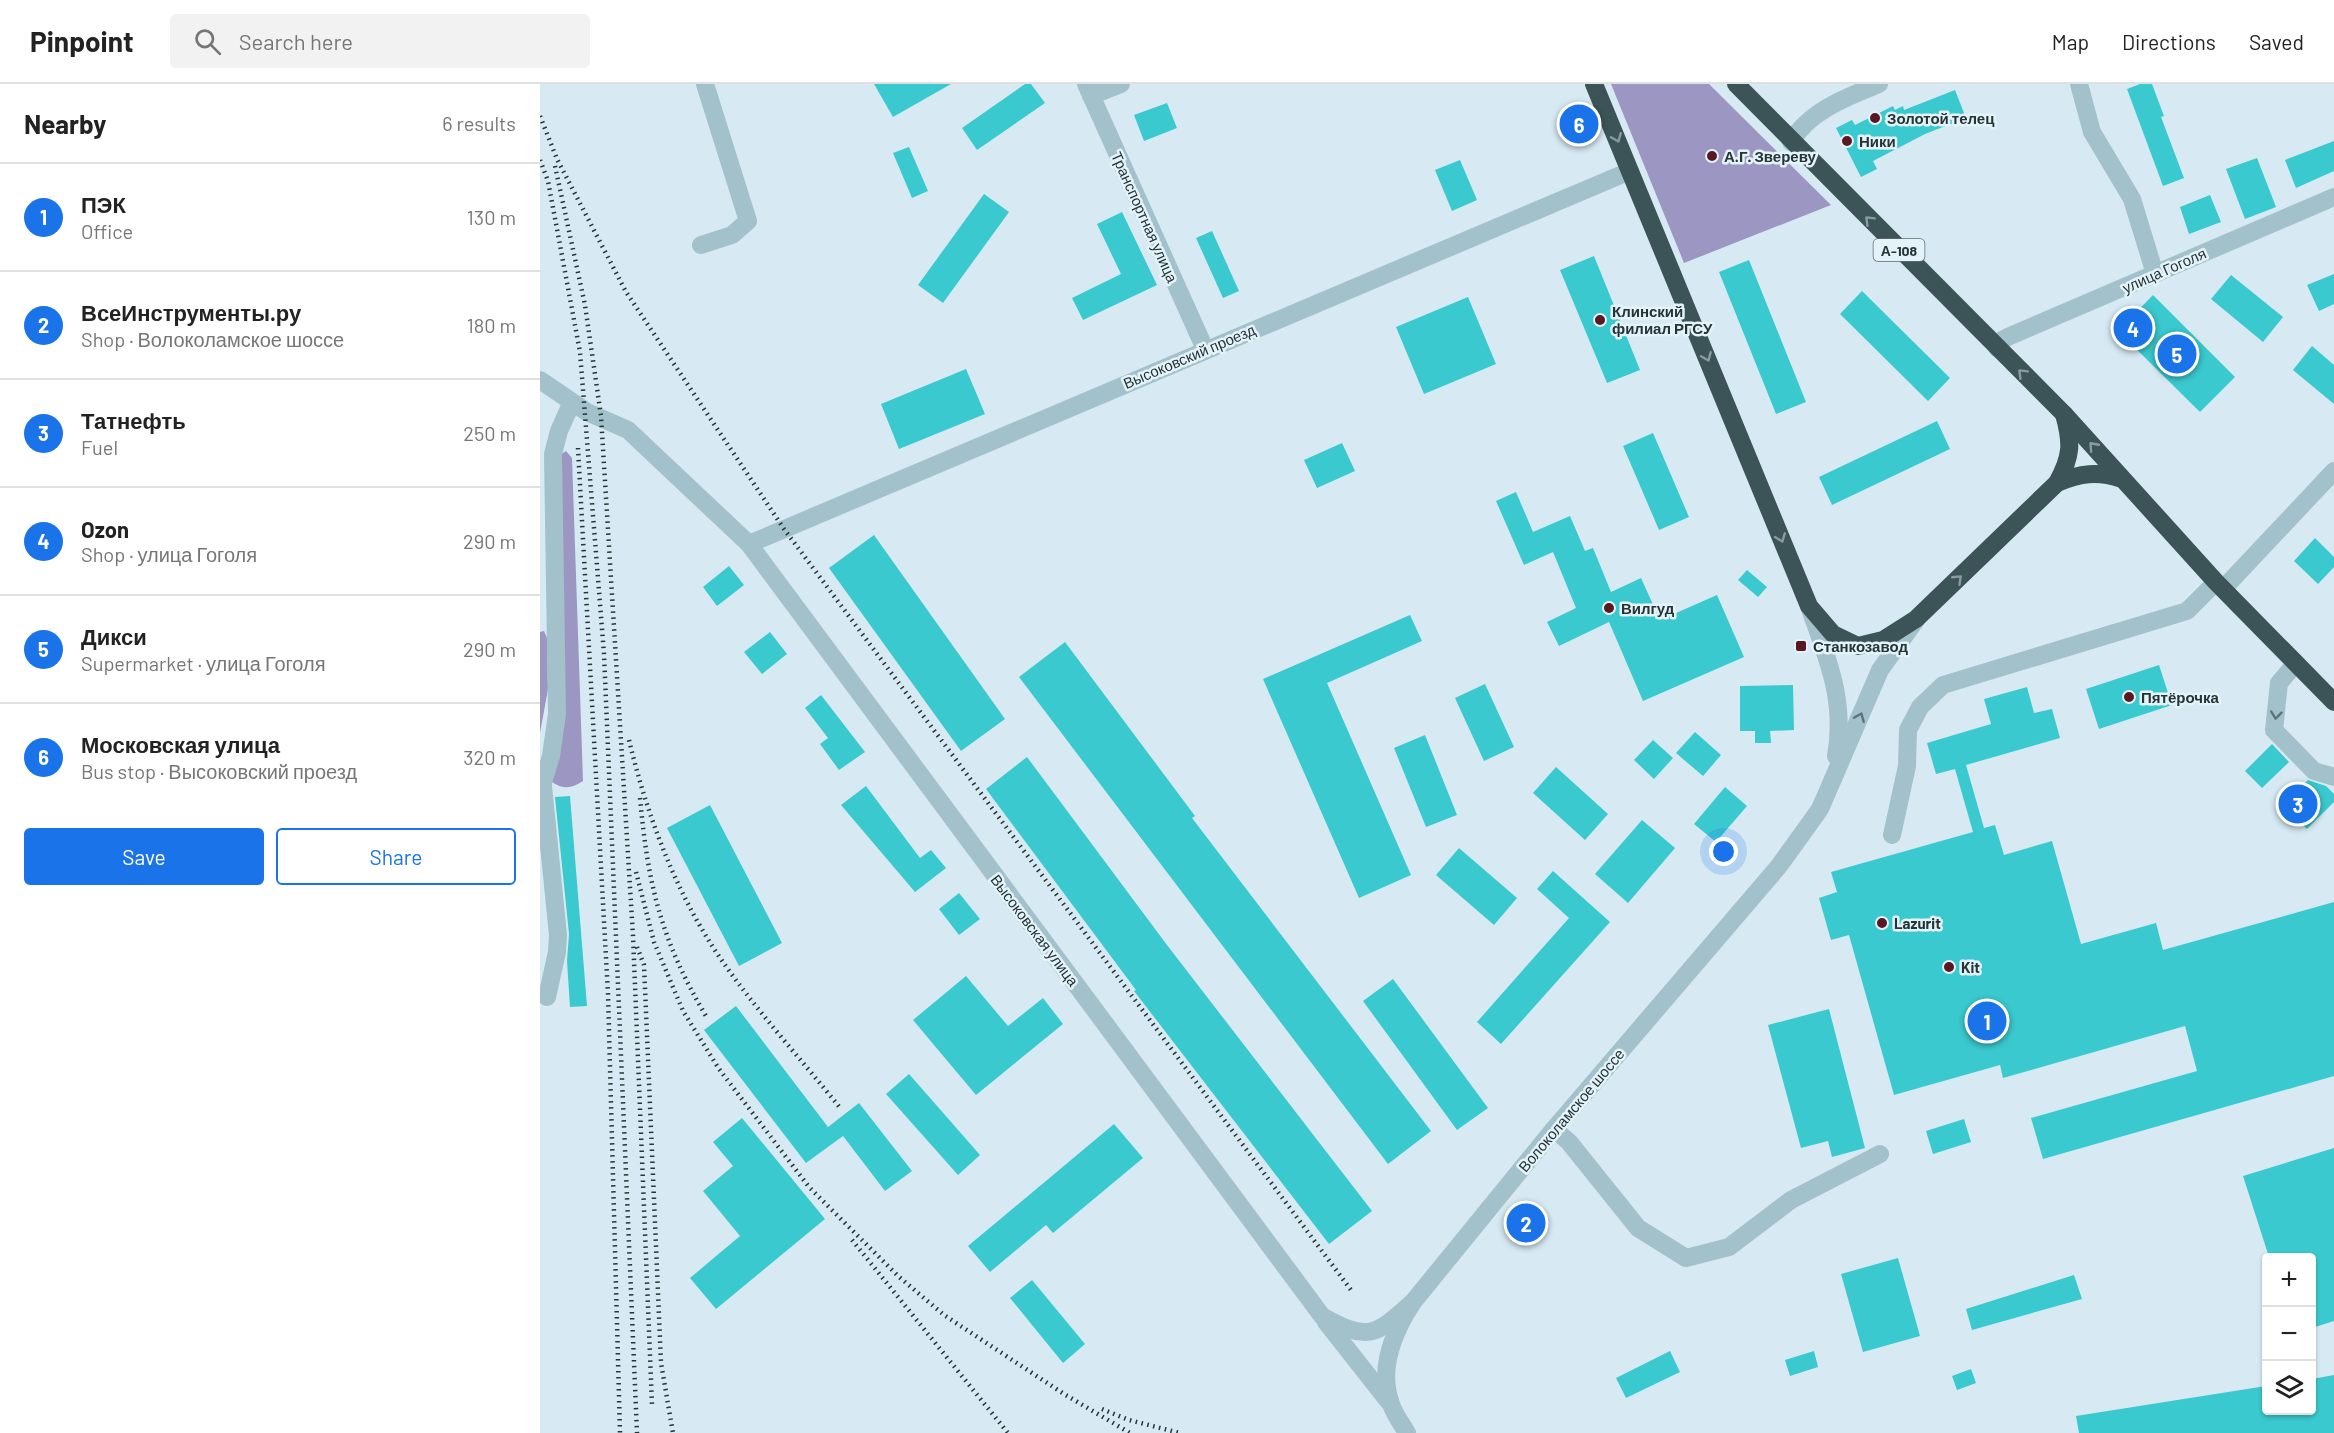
<!DOCTYPE html>
<meta charset="utf-8">
<style>
:root{--surface:#fff;--page:#f2f2f2;--text:#222;--muted:#767676;--line:#e0e0e0;--accent:#1a73e8}
body{margin:0;font-family:Barlow,sans-serif;background:var(--page);color:var(--text)}
.controls{position:absolute;right:18px;bottom:18px;display:grid;overflow:hidden;border-radius:6px;box-shadow:0 2px 4px #0004}
.controls button{width:54px;height:54px;display:grid;place-items:center;padding:0;border:0;border-bottom:2px solid var(--line);background:var(--surface);color:var(--text);font:30px sans-serif}
.you{position:absolute;left:1184px;top:768px;width:21px;height:21px;margin:-15px;border:4px solid #fff;border-radius:50%;background:#1a73e8;box-shadow:0 0 0 9px #1a73e833}
.badge{display:grid;place-items:center;width:39px;height:39px;border-radius:50%;background:var(--accent);color:#fff;font-size:20px;font-weight:700}
.pin{position:absolute;translate:-50% -50%;border:3px solid #fff;box-shadow:0 2px 6px #0006}
.list{margin:0;padding:0;list-style:none}
h2{display:flex;justify-content:space-between;align-items:center;height:78px;margin:0;padding:0 24px;font-size:26px}
h2 small{font-size:20px;font-weight:400;color:var(--muted)}
.list li{display:grid;grid-template-columns:39px 1fr auto;gap:18px;align-items:center;box-sizing:border-box;height:108px;padding:0 24px;border-top:2px solid var(--line)}
.list b{display:block;font-size:22px;white-space:nowrap}
.list p{margin:0;font-size:20px;white-space:nowrap;color:var(--muted)}
.list em{font-size:20px;font-style:normal;color:var(--muted)}
.actions{display:flex;gap:12px;padding:18px 24px}
.actions a{flex:1;padding:14px 0;border:2px solid var(--accent);border-radius:6px;text-align:center;font-size:21px;color:var(--accent)}
.actions .main{background:var(--accent);color:#fff}
.icon{flex:none;width:33px;height:33px;fill:none;stroke:currentColor;stroke-width:2;stroke-linecap:round;stroke-linejoin:round}
.map{position:relative;flex:none;width:1794px;height:1349px;overflow:hidden}
header{display:flex;align-items:center;gap:36px;box-sizing:border-box;height:84px;padding:0 30px;background:var(--surface);border-bottom:2px solid var(--line)}
header strong{font-size:28px}
nav{display:flex;gap:33px;margin-inline-start:auto;font-size:21px}
.search{width:420px;height:54px;background:var(--page);display:flex;align-items:center;gap:15px;box-sizing:border-box;padding:0 21px;border-radius:6px;color:var(--muted);font-size:22px}
main{display:flex}
aside{flex:1;background:var(--surface)}
.map>svg:first-child{display:block}
</style>
<header>
<strong>Pinpoint</strong>
<div class="search"><svg class="icon" aria-label="search" viewBox="0 0 24 24"><circle cx="10" cy="10" r="6"/><path d="M15 15l6 6"/></svg>Search here</div>
<nav><a>Map</a><a>Directions</a><a>Saved</a></nav>
</header>
<main>
<aside>
<h2>Nearby<small>6 results</small></h2>
<ul class="list">
<li><span class="badge">1</span><div><b>ПЭК</b><p>Office</p></div><em>130 m</em></li>
<li><span class="badge">2</span><div><b>ВсеИнструменты.ру</b><p>Shop · Волоколамское шоссе</p></div><em>180 m</em></li>
<li><span class="badge">3</span><div><b>Татнефть</b><p>Fuel</p></div><em>250 m</em></li>
<li><span class="badge">4</span><div><b>Ozon</b><p>Shop · улица Гоголя</p></div><em>290 m</em></li>
<li><span class="badge">5</span><div><b>Дикси</b><p>Supermarket · улица Гоголя</p></div><em>290 m</em></li>
<li><span class="badge">6</span><div><b>Московская улица</b><p>Bus stop · Высоковский проезд</p></div><em>320 m</em></li>
</ul>
<div class="actions"><a class="main">Save</a><a>Share</a></div>
</aside>
<div class="map">
<svg width="1794" height="1349" viewBox="0 0 1794 1349">
<rect width="100%" height="100%" fill="#d7eaf3"/>
<g fill="#9c96c2">
<path d="M1071 0H1169L1291 121 1144 179Z"/>
<path d="M26 367 32 374 43 697C33 704 23 706 12 698L25 636 16 399 17 373Z"/>
<path d="M4 547 7 554 8 605 0 649V548Z"/>
</g>
<g fill="#3ac9ce">
<path d="M334 0H411L353 33Z"/>
<path d="M485 0H491L505 19 437 66 422 44Z"/>
<path d="M1600 0H1612L1624 32 1621 33 1644 94 1623 102 1587 5Z"/>
<path d="M1415 6 1426 34 1385 50 1333 77 1337 85 1321 93 1296 44 1312 36 1315 41 1353 22 1355 26 1363 22 1364 26Z"/>
<path d="M627 19 637 44 604 57 594 31Z"/>
<path d="M1794 57V87L1756 104 1745 76Z"/>
<path d="M369 63 388 107 372 114 353 69Z"/>
<path d="M1717 74 1736 123 1705 135 1686 85Z"/>
<path d="M920 76 937 116 912 127 895 86Z"/>
<path d="M444 110 469 128 403 219 378 201Z"/>
<path d="M1670 111 1681 138 1649 150 1640 123Z"/>
<path d="M582 128 617 201 543 236 532 214 581 190 557 140Z"/>
<path d="M672 147 699 207 683 214 656 154Z"/>
<path d="M1054 172 1100 286 1067 299 1020 186Z"/>
<path d="M1209 176 1266 318 1236 330 1179 188Z"/>
<path d="M1794 190V220L1779 227 1767 201Z"/>
<path d="M1691 191 1743 233 1723 258 1671 215Z"/>
<path d="M1322 207 1410 294 1388 317 1300 230Z"/>
<path d="M1613 211 1695 293 1660 328 1578 247Z"/>
<path d="M928 213 956 280 884 310 856 243Z"/>
<path d="M1772 262 1794 281V320L1753 286Z"/>
<path d="M426 285 445 330 359 365 341 320Z"/>
<path d="M1397 337 1410 365 1292 421 1279 393Z"/>
<path d="M1113 349 1149 433 1119 446 1083 362Z"/>
<path d="M802 359 815 387 777 404 764 376Z"/>
<path d="M976 408 993 448 1030 432 1045 467 1053 464 1071 508 1101 494 1120 536 1177 511 1204 573 1103 617 1069 538 1019 562 1007 538 1036 524 1013 468 984 481 956 417Z"/>
<path d="M334 451 465 635 421 667 289 484Z"/>
<path d="M1775 454 1794 473V483L1778 500 1754 477Z"/>
<path d="M189 482 204 501 177 522 163 503Z"/>
<path d="M1207 486 1227 503 1218 513 1198 496Z"/>
<path d="M870 531 882 557 787 599 871 791 819 814 723 595Z"/>
<path d="M230 548 247 570 222 590 204 568Z"/>
<path d="M525 558 655 732 652 734 891 1047 848 1080 479 593Z"/>
<path d="M1619 581 1632 621 1559 645 1546 605Z"/>
<path d="M945 600 974 663 944 677 915 614Z"/>
<path d="M1253 601 1254 646 1230 647 1231 659H1215V647H1200V602Z"/>
<path d="M1487 603 1494 629 1512 625 1520 654 1426 681 1444 744 1455 741 1464 771 1512 757 1541 860 1616 839 1623 866 1794 818V992L1503 1075 1491 1034 1657 987 1645 942 1463 994 1460 981 1354 1011 1309 851 1291 856 1279 814 1297 808 1291 788 1433 748 1415 685 1396 690 1387 659 1451 640 1444 615Z"/>
<path d="M281 611 325 668 299 686 280 660 288 654 265 624Z"/>
<path d="M1155 648 1181 671 1163 692 1136 669Z"/>
<path d="M885 651 917 731 886 743 854 664Z"/>
<path d="M1113 656 1133 674 1114 695 1094 676Z"/>
<path d="M1732 660 1749 678 1722 704 1705 687Z"/>
<path d="M487 673 627 861 832 1127 789 1160 594 907 596 906 446 705Z"/>
<path d="M1016 683 1068 730 1045 756 993 709Z"/>
<path d="M1768 696 1786 702 1794 710V718L1767 745 1743 721Z"/>
<path d="M326 702 380 774 391 766 406 784 375 808 301 721Z"/>
<path d="M1185 703 1207 722 1176 758 1154 740Z"/>
<path d="M30 712 47 922 30 923 27 877 29 850 15 713Z"/>
<path d="M170 721 242 859 199 882 127 744Z"/>
<path d="M1102 736 1135 764 1088 819 1055 790Z"/>
<path d="M919 764 977 814 954 841 896 791Z"/>
<path d="M1013 787 1070 838 961 960 937 938 1029 834 997 805Z"/>
<path d="M419 809 440 835 419 851 399 825Z"/>
<path d="M426 892 468 942 503 914 523 940 436 1011 373 936Z"/>
<path d="M853 895 948 1024 917 1046 823 917Z"/>
<path d="M196 922 288 1043 319 1019 372 1087 345 1107 303 1052 266 1079 164 946Z"/>
<path d="M1289 925 1325 1064 1292 1073 1288 1057 1261 1064 1228 941Z"/>
<path d="M369 990 440 1071 418 1091 346 1010Z"/>
<path d="M202 1034 285 1135 176 1225 150 1194 200 1152 163 1107 193 1082 173 1058Z"/>
<path d="M1424 1035 1431 1058 1393 1070 1386 1047Z"/>
<path d="M574 1040 603 1074 513 1149 506 1141 450 1188 428 1162Z"/>
<path d="M1794 1064V1237L1772 1244V1173H1729L1703 1092Z"/>
<path d="M1358 1174 1380 1252 1323 1268 1301 1190Z"/>
<path d="M1534 1191 1542 1215 1432 1246 1426 1225Z"/>
<path d="M492 1196 545 1260 523 1279 470 1214Z"/>
<path d="M1130 1267 1140 1288 1086 1314 1076 1294Z"/>
<path d="M1274 1267 1278 1283 1250 1292 1245 1276Z"/>
<path d="M1431 1285 1436 1299 1417 1306 1412 1292Z"/>
<path d="M1794 1291V1349H1539L1536 1332 1726 1302V1326H1772V1295Z"/>
</g>
<g fill="none" stroke-linecap="round" stroke-linejoin="round">
<g stroke="#a3c1cb" stroke-width="18">
<path d="M546 0 665 265"/>
<path d="M1539 0 1552 48 1592 115 1615 190"/>
<path d="M551 12 581 0"/>
<path d="M1251 58C1269 27 1307 13 1339 0"/>
<path d="M161 161 192 151 208 137 165 0"/>
<path d="M1457 264 1462 256 1470 252 1794 113"/>
<path d="M0 296 47 328 88 346 209 460 782 1232C828 1258 835 1252 873 1218"/>
<path d="M209 460 1090 87"/>
<path d="M1683 505 1794 387"/>
<path d="M1269 522C1287 574 1306 616 1296 672"/>
<path d="M1756 579 1739 599 1734 646 1774 687 1794 693"/>
<path d="M3 702 18 851 17 868 7 913"/>
<path d="M0 708 11 672 17 630 13 370 19 347 32 318"/>
<path d="M1352 751 1367 682 1368 646 1380 623 1403 601 1647 527 1676 498"/>
<path d="M1014 1045 1029 1058 1098 1144 1146 1174 1189 1163 1251 1116 1340 1070"/>
<path d="M786 1238 849 1318"/>
<path d="M867 1349C862 1340 854 1330 851 1320 838 1285 854 1247 873 1218L1014 1045 1239 782 1280 725 1340 586 1376 536"/>
</g>
<g stroke="#3c5457" stroke-width="18">
<path d="M1054 0 1269 522 1293 550 1318 562 1343 556 1376 535 1517 399C1532 372 1532 359 1524 330"/>
<path d="M1196 0 1524 330 1676 498 1794 618"/>
<path d="M1517 399C1540 389 1558 387 1582 395"/>
</g>
<g stroke="#253435" stroke-width="4.5" stroke-dasharray="1.5 4.5" stroke-linecap="butt">
<path d="M0 32 17 75 86 208 244 445 811 1206"/>
<path d="M0 76 8 97 40 268 64 570 97 1349"/>
<path d="M15 82 45 221 61 332 93 852 112 1321"/>
<path d="M38 364 68 910 80 1349"/>
<path d="M89 656C105 723 130 793 166 852 201 910 258 971 301 1025"/>
<path d="M100 714C108 801 121 856 166 932"/>
<path d="M96 788 114 858 143 927 179 985 269 1103 358 1192 404 1231 524 1310 590 1349"/>
<path d="M97 863 104 881 121 1279 133 1349"/>
<path d="M312 1156 468 1349"/>
<path d="M562 1325 589 1336 640 1349"/>
</g>
</g>
<defs><path id="oneway-chevron" d="M-2-3.5L2.5 0L-2 3.5" fill="none" stroke-width="1.6" stroke-linecap="round" stroke-linejoin="round" transform="scale(1.5)"/></defs>
<g stroke="#889ca0">
<use href="#oneway-chevron" transform="translate(1077 54) rotate(68)"/>
<use href="#oneway-chevron" transform="translate(1329 136) rotate(-135)"/>
<use href="#oneway-chevron" transform="translate(1167 273) rotate(67)"/>
<use href="#oneway-chevron" transform="translate(1482 289) rotate(-135)"/>
<use href="#oneway-chevron" transform="translate(1553 362) rotate(-132)"/>
<use href="#oneway-chevron" transform="translate(1241 454) rotate(69)"/>
<use href="#oneway-chevron" transform="translate(1418 495) rotate(-44)"/>
</g>
<g stroke="#5e7378">
<use href="#oneway-chevron" transform="translate(1736 631) rotate(96)"/>
<use href="#oneway-chevron" transform="translate(1320 633) rotate(-67)"/>
</g>
<g fill="#591822" stroke="#e4f3fa" stroke-width="2">
<circle cx="1335" cy="34" r="6"/>
<circle cx="1307" cy="57" r="6"/>
<circle cx="1172" cy="72" r="6"/>
<circle cx="1060" cy="236" r="6"/>
<circle cx="1069" cy="524" r="6"/>
<rect x="1255" y="556" width="12" height="12" rx="3"/>
<circle cx="1589" cy="613" r="6"/>
<circle cx="1342" cy="839" r="6"/>
<circle cx="1409" cy="883" r="6"/>
</g>
<g text-anchor="middle" dominant-baseline="central" stroke-width="5" stroke-linejoin="round" paint-order="stroke">
<rect fill="#e4f3fa" stroke="#5e6d70" stroke-width="1.5" x="1333.5" y="155" width="51" height="22" rx="4.5"/>
<g font-size="14" font-weight="bold" fill="#253435">
<text x="1359" y="166">А-108</text>
</g>
<g font-size="15" font-weight="bold" fill="#253435" stroke="#e4f3fa" text-anchor="start">
<text x="1347" y="34">Золотой телец</text>
<text x="1319" y="57">Ники</text>
<text x="1184" y="72">А.Г. Звереву</text>
<text x="1072" y="227">Клинский<tspan x="1072" dy="17">филиал РГСУ</tspan></text>
<text x="1081" y="524">Вилгуд</text>
<text x="1273" y="562">Станкозавод</text>
<text x="1601" y="613">Пятёрочка</text>
<text x="1354" y="839">Lazurit</text>
<text x="1421" y="883">Kit</text>
</g>
<g font-size="15" fill="#253435" stroke="#e4f3fa">
<text transform="translate(605 133) rotate(66)">Транспортная улица</text>
<text transform="translate(1624 186) rotate(-24)">улица Гоголя</text>
<text transform="translate(649 272) rotate(-23)">Высоковский проезд</text>
<text transform="translate(495 846) rotate(53)">Высоковская улица</text>
<text transform="translate(1031 1026) rotate(-50)">Волоколамское шоссе</text>
</g>
</g>
</svg>
<div class="controls">
<button>+</button>
<button>−</button>
<button><svg class="icon" aria-label="layers" viewBox="0 0 24 24"><path d="M12 4l9 5-9 5-9-5zM3 14l9 5 9-5"/></svg></button>
</div>
<div class="you"></div>
<div class="pin badge" style="left:1447px;top:937px">1</div>
<div class="pin badge" style="left:986px;top:1139px">2</div>
<div class="pin badge" style="left:1758px;top:720px">3</div>
<div class="pin badge" style="left:1593px;top:244px">4</div>
<div class="pin badge" style="left:1637px;top:270px">5</div>
<div class="pin badge" style="left:1039px;top:40px">6</div>
</div>
</main>
